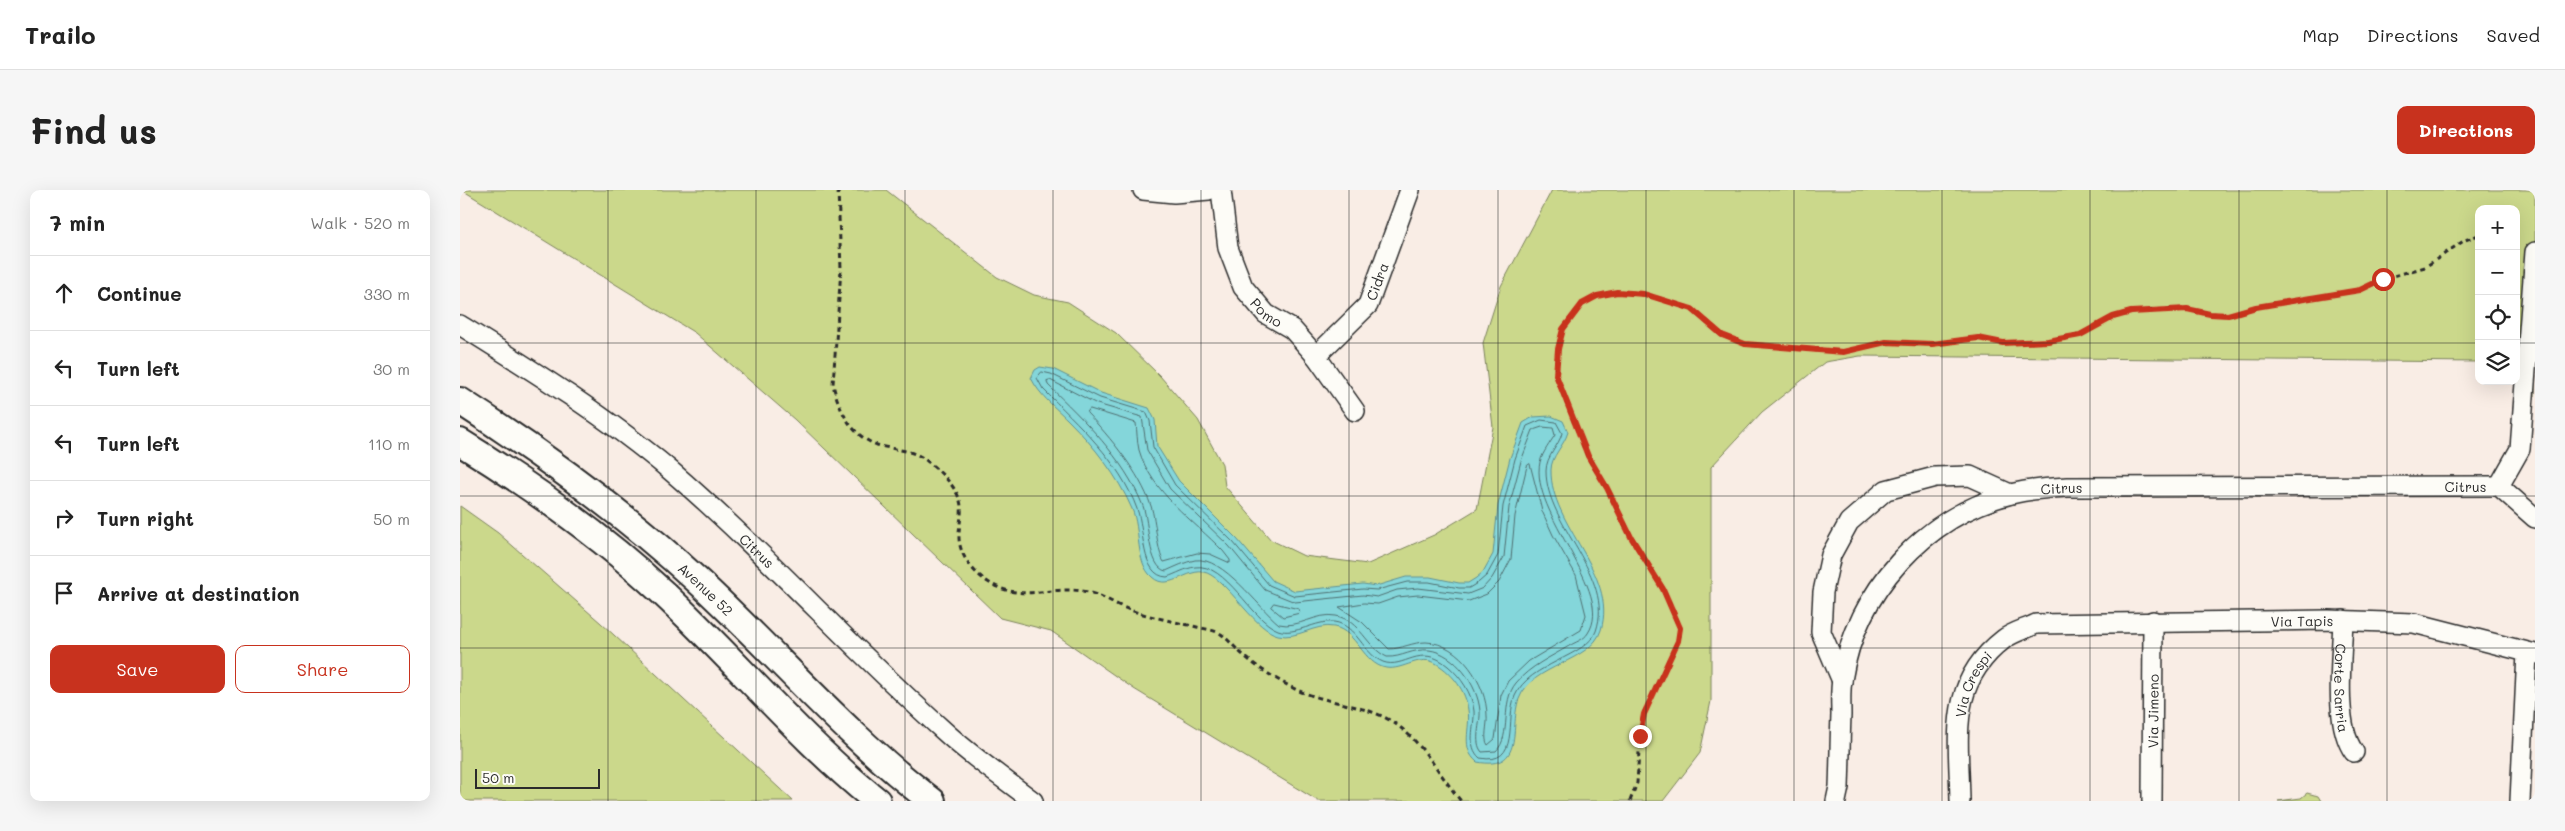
<!DOCTYPE html>
<meta charset="utf-8">
<style>
:root{--surface:#fff;--page:#f6f6f6;--text:#222;--muted:#767676;--line:#e0e0e0;--accent:#c8321e}
body{margin:0;font-family:Mali,sans-serif;background:var(--page);color:var(--text)}
.controls{position:absolute;right:15px;top:15px;display:grid;overflow:hidden;border-radius:10px;box-shadow:0 5px 20px #0002}
.controls button{width:45px;height:45px;display:grid;place-items:center;padding:0;border:0;border-bottom:1px solid var(--line);background:var(--surface);color:var(--text);font:25px sans-serif}
.scale{position:absolute;left:15px;bottom:12px;width:125px;box-sizing:border-box;padding-left:5px;border:2px solid #2b2b2b;border-top:0;font-size:14px;line-height:18px;white-space:nowrap;color:#2b2b2b;-webkit-text-stroke:4px #fdfcf7;paint-order:stroke}
.stop{position:absolute;width:15px;height:15px;margin:-11px;border:4px solid #c8321e;border-radius:50%;background:#fff}
.stop.end{background:#c8321e;border-color:#fff;box-shadow:0 1px 5px #0008}
.list{margin:0;padding:0;list-style:none}
h2{display:flex;justify-content:space-between;align-items:center;height:65px;margin:0;padding:0 20px;font-size:21px}
h2 small{font-size:16px;font-weight:400;color:var(--muted)}
.list li{display:grid;grid-template-columns:32px 1fr auto;gap:15px;align-items:center;box-sizing:border-box;height:75px;padding:0 20px;border-top:1px solid var(--line)}
.list b{display:block;font-size:19px;white-space:nowrap}
.list em{font-size:16px;font-style:normal;color:var(--muted)}
.actions{display:flex;gap:10px;padding:15px 20px}
.actions a{flex:1;padding:11px 0;border:1px solid var(--accent);border-radius:10px;text-align:center;font-size:18px;color:var(--accent)}
.actions .main{background:var(--accent);color:#fff}
.icon{flex:none;width:28px;height:28px;fill:none;stroke:currentColor;stroke-width:2;stroke-linecap:round;stroke-linejoin:round}
.map{position:relative;flex:none;width:2075px;height:611px;overflow:hidden;border-radius:10px}
header{display:flex;align-items:center;gap:30px;box-sizing:border-box;height:70px;padding:0 25px;background:var(--surface);border-bottom:1px solid var(--line)}
header strong{font-size:24px}
nav{display:flex;gap:28px;margin-inline-start:auto;font-size:18px}
.intro{display:flex;align-items:center;justify-content:space-between;box-sizing:border-box;height:120px;padding:0 30px}
h1{margin:0;font-size:35px}
.button{padding:12px 22px;border-radius:10px;background:var(--accent);color:#fff;font-size:18px;font-weight:700}
main{display:flex;gap:30px;padding:0 30px}
aside{flex:1;background:var(--surface);border-radius:10px;box-shadow:0 5px 20px #0002}
.map>svg:first-child{display:block}
</style>
<header>
<strong>Trailo</strong>
<nav><a>Map</a><a>Directions</a><a>Saved</a></nav>
</header>
<div class="intro"><h1>Find us</h1><a class="button">Directions</a></div>
<main>
<aside>
<h2>7 min<small>Walk · 520 m</small></h2>
<ul class="list">
<li><svg class="icon" aria-label="ahead" viewBox="0 0 24 24"><path d="M12 20V5M6 11l6-6 6 6"/></svg><div><b>Continue</b></div><em>330 m</em></li>
<li><svg class="icon" aria-label="left" viewBox="0 0 24 24"><path d="M17 20v-9H6M10 6l-5 5 5 5"/></svg><div><b>Turn left</b></div><em>30 m</em></li>
<li><svg class="icon" aria-label="left" viewBox="0 0 24 24"><path d="M17 20v-9H6M10 6l-5 5 5 5"/></svg><div><b>Turn left</b></div><em>110 m</em></li>
<li><svg class="icon" aria-label="right" viewBox="0 0 24 24"><path d="M7 20v-9h11M14 6l5 5-5 5"/></svg><div><b>Turn right</b></div><em>50 m</em></li>
<li><svg class="icon" aria-label="arrive" viewBox="0 0 24 24"><path d="M6 21V4h12l-3 4 3 4H6"/></svg><div><b>Arrive at destination</b></div></li>
</ul>
<div class="actions"><a class="main">Save</a><a>Share</a></div>
</aside>
<div class="map">
<svg width="2075" height="611" viewBox="0 0 2075 611">
<rect width="100%" height="100%" fill="#f9ede5"/>
<filter id="ink" filterUnits="userSpaceOnUse"><feTurbulence type="fractalNoise" baseFrequency=".02" numOctaves="2"/><feDisplacementMap in="SourceGraphic" scale="10" xChannelSelector="R" yChannelSelector="G"/><feConvolveMatrix kernelMatrix="1 2 1 2 8 2 1 2 1" color-interpolation-filters="sRGB"/></filter>
<g filter="url(#ink)">
<g fill="#cbd88b" stroke="#7b825b">
<path d="M2 0H426L537 87 574 105 608 112 656 143 700 186 738 230 762 274 765 296 811 350 844 366 908 374 974 345 1017 319 1033 237 1023 153 1041 96 1092 0H2075V206L2056 179V19H2019V172L1400 166 1365 172 1302 222 1251 277V511L1240 563 1203 611H858L674 499 591 441 540 428 335 230 235 143Z"/>
<path d="M0 316 38 343 141 433 333 611H0Z"/>
<path d="M1847 603 1858 606 1861 611H1818L1841 608Z"/>
</g>
<path fill="#84d6da" stroke="#609294" d="M580 177 593 179 641 203 689 218 695 230 697 256 719 291 777 349 813 391 835 401 903 394 916 396 946 387H970L999 393H1008L1016 388 1023 382 1033 364 1038 315 1050 268 1063 233 1073 227 1091 226 1103 231 1108 242C1104 256 1091 266 1091 280 1090 335 1158 383 1141 440 1131 473 1072 474 1059 509 1049 536 1066 581 1017 572 1000 558 1011 539 1008 520 1006 501 993 484 977 474 961 463 943 481 926 478 903 474 897 441 874 437 855 433 837 450 818 445 796 440 772 398 751 385 731 372 710 404 692 387 675 372 681 340 672 319 658 286 634 256 609 231 597 219 584 209 575 195L571 188 575 180Z"/>
<g fill="none" stroke-linecap="round" stroke-linejoin="round">
<g stroke="#4f6f71" stroke-width="1">
<path d="M582 182 591 184 640 208 686 222 690 231 693 257 715 295 773 352 809 395 835 406 903 399 917 400 947 392H969L999 398H1009L1019 392 1027 385 1038 365 1043 316 1055 269 1067 236 1081 230 1096 232 1102 243C1099 256 1086 266 1086 281 1086 335 1155 386 1136 441 1127 467 1069 473 1055 506 1045 528 1061 576 1020 568 1006 556 1015 536 1014 521 1012 503 1001 487 988 476 960 452 944 480 923 472 903 464 897 435 874 432 856 430 835 446 818 440 791 430 766 372 735 377 726 378 716 384 707 387 680 386 685 339 677 319 660 271 618 234 583 199L577 188Z"/>
<path d="M590 190 637 214 682 227 687 260 710 299 769 356 805 400 835 412 903 405 917 407 937 400 958 398 1008 404 1023 398 1032 388 1044 367 1049 317 1061 271 1073 240 1082 237 1093 238 1095 245C1090 253 1083 262 1080 272 1069 323 1156 401 1128 443 1124 450 1115 452 1109 456 1091 467 1070 476 1056 493 1040 512 1052 546 1036 561L1022 562C1013 552 1021 533 1020 521 1018 495 995 463 969 460 954 458 941 468 927 467 907 458 900 430 876 426 857 422 838 439 819 434 798 417 763 366 735 370 725 372 715 377 706 381 688 378 689 332 683 316 664 268 624 230 588 195L587 191Z"/>
<path d="M630 219 676 233C677 242 677 251 679 260 691 302 734 331 763 361L770 370V373L750 364 737 363 704 372C697 362 696 331 691 316 680 283 650 247 627 223Z"/>
<path d="M1070 274 1082 321 1093 345 1116 385 1126 425 1121 440 1069 471 1048 491 1041 505 1035 549 1028 555C1023 549 1028 534 1027 526 1027 494 1000 453 966 452 953 452 941 459 929 459L902 432 879 417 904 413 918 414 938 407 958 405 1009 411 1027 404 1039 392 1051 369 1055 326 1067 276Z"/>
<path d="M814 413 839 419 840 423 823 427 811 417Z"/>
</g>
<defs>
<g id="street">
<path d="M683 0 714 3 749 0"/>
<path id="s1" d="M761 0 768 58 783 97 806 124 832 139 856 166 895 221"/>
<path id="s2" d="M0 135C72 180 146 226 211 281 306 363 390 457 484 541 511 566 543 588 573 611"/>
<path id="s3" d="M856 166 908 115 950 0"/>
<path d="M2039 296 2060 259 2075 62"/>
<path d="M2039 296 2075 328"/>
<path id="s4" d="M1883 430C1882 466 1873 534 1894 562"/>
<path d="M1382 491 1361 442 1363 402 1371 365 1389 332 1426 300 1475 287 1510 286 1550 304"/>
<path id="s5" d="M1376 611 1379 597C1380 573 1380 549 1381 525 1381 514 1380 501 1382 490 1396 402 1464 326 1551 304 1570 299 1589 298 1608 297L2039 296"/>
<path id="s6" d="M1500 611C1499 546 1487 493 1544 449 1553 442 1566 439 1576 434L1868 430 1954 433 2075 464"/>
<path id="s7" d="M1692 611 1693 431"/>
<path d="M2060 611 2067 463"/>
</g>
<g id="secondary">
<path id="s8" d="M0 211C84 265 164 323 238 391 317 464 386 546 472 611"/>
<path d="M0 252C71 296 142 346 203 403 276 471 340 549 417 611"/>
</g>
</defs>
<use href="#street" stroke="#2b2b2b" stroke-width="22"/>
<use href="#secondary" stroke="#2b2b2b" stroke-width="30"/>
<g stroke="#2b2b2b" stroke-width="3" stroke-dasharray="5 4" stroke-linecap="butt">
<path d="M378 0 381 79 373 194C378 218 391 246 417 255 433 260 453 259 467 271 479 281 493 293 499 308 504 320 499 333 499 345 498 363 512 382 528 392 563 414 591 394 628 402 642 405 656 415 670 420 691 427 715 432 737 437 745 439 755 440 761 444 769 450 775 458 782 464 799 479 817 490 837 500 871 515 912 514 941 538 966 558 981 587 1001 611"/>
<path d="M1170 611 1177 593 1180 546 1184 523 1218 451 1220 438 1203 399 1171 347 1147 298 1128 267 1096 185 1098 159 1103 139 1122 114 1137 106 1157 102 1184 104 1232 119 1262 145 1285 154 1383 162 1426 152 1471 154 1518 148 1543 153 1588 151 1620 145 1653 127 1671 122 1727 119 1750 124 1768 125 1796 117 1900 100 1923 89 1965 77 2005 50 2019 45"/>
</g>
<use href="#street" stroke="#fdfcf7" stroke-width="19"/>
<use href="#secondary" stroke="#fdfcf7" stroke-width="26"/>
</g>
</g>
<g fill="none" stroke-linecap="round" stroke-linejoin="round" filter="url(#ink)">
<path stroke="#c8321e" stroke-width="6" d="M1180 546 1184 524 1218 451 1220 438 1203 399 1171 347 1147 298 1128 266 1096 185 1098 159 1103 139 1122 114 1137 106 1157 102 1184 104 1232 119 1262 145 1285 154 1383 162 1426 152 1472 154 1518 148 1543 153 1588 151 1620 145 1653 127 1671 122 1727 119 1750 124 1768 125 1796 117 1900 100 1923 89"/>
</g>
<path fill="none" stroke="#2b2b2b" stroke-width="1" stroke-opacity="0.55" d="M148 0V611M296 0V611M445 0V611M593 0V611M741 0V611M889 0V611M1038 0V611M1186 0V611M1334 0V611M1482 0V611M1630 0V611M1779 0V611M1927 0V611M0 153H2019M2056 153H2075M0 306H2075M0 458H2075"/>
<g text-anchor="middle" dominant-baseline="central" stroke-width="5" stroke-linejoin="round" paint-order="stroke">
<g font-size="14" fill="#2b2b2b" stroke="#fdfcf7">
<text stroke="none"><textPath href="#s3" startOffset="98">Cidra</textPath></text>
<text stroke="none"><textPath href="#s1" startOffset="135">Pomo</textPath></text>
<text stroke="none"><textPath href="#s5" startOffset="842">Citrus</textPath></text>
<text stroke="none"><textPath href="#s5" startOffset="438">Citrus</textPath></text>
<text stroke="none"><textPath href="#s2" startOffset="374">Citrus</textPath></text>
<text stroke="none"><textPath href="#s8" startOffset="310">Avenue 52</textPath></text>
<text stroke="none"><textPath href="#s6" startOffset="478">Via Tapis</textPath></text>
<text stroke="none"><textPath href="#s6" startOffset="120">Via Crespi</textPath></text>
<text stroke="none"><textPath href="#s4" startOffset="68">Corte Sarria</textPath></text>
<text stroke="none"><textPath href="#s7" startOffset="90">Via Jimeno</textPath></text>
</g>
</g>
</svg>
<div class="controls">
<button>+</button>
<button>−</button>
<button><svg class="icon" aria-label="locate" viewBox="0 0 24 24"><circle cx="12" cy="12" r="6"/><path d="M12 2v4M12 18v4M2 12h4M18 12h4"/></svg></button>
<button><svg class="icon" aria-label="layers" viewBox="0 0 24 24"><path d="M12 4l9 5-9 5-9-5zM3 14l9 5 9-5"/></svg></button>
</div>
<div class="scale">50 m</div>
<div class="stop" style="left:1923px;top:89px"></div>
<div class="stop end" style="left:1180px;top:546px"></div>
</div>
</main>
